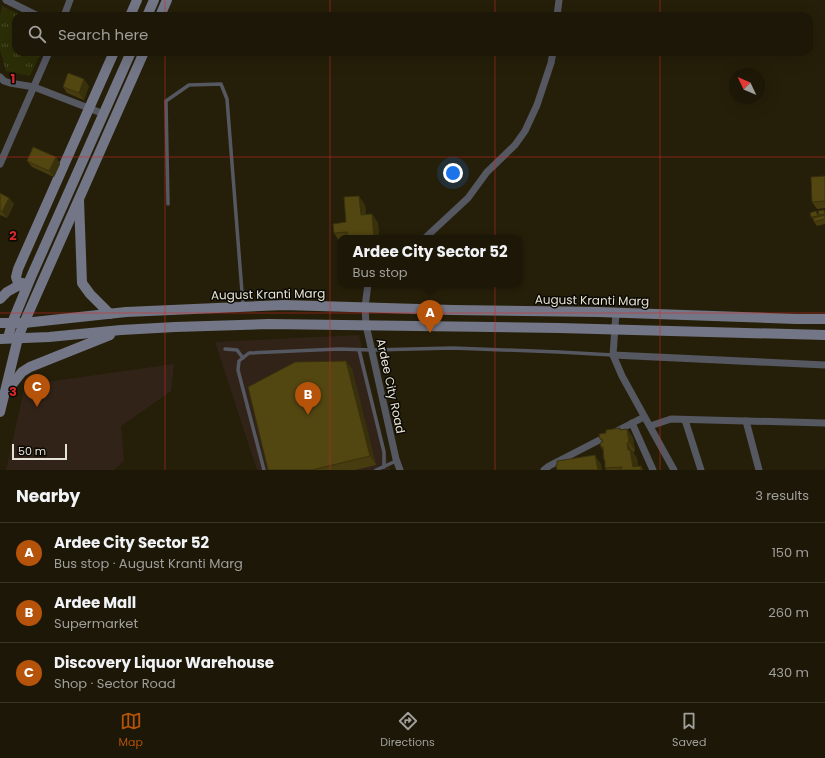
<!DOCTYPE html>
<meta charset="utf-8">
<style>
:root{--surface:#1c1707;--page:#292415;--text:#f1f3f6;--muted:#a09f9b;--line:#3a3628;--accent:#b45309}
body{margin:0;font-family:Poppins,sans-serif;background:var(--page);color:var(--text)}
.compass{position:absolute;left:729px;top:68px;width:36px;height:36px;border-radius:50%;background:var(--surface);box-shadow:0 4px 16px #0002;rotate:314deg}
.scale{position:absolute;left:12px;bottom:10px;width:55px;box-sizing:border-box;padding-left:4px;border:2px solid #e6e2d5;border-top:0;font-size:11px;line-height:14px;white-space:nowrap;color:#e6e2d5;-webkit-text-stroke:3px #0b0903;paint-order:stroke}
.you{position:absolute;left:453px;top:173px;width:14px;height:14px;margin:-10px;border:3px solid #fff;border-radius:50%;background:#1a73e8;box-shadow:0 0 0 6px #1a73e833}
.badge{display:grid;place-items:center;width:26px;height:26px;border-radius:50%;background:var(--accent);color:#fff;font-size:13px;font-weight:700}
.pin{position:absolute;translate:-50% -33px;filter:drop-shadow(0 1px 2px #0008)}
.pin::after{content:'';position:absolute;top:21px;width:14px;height:12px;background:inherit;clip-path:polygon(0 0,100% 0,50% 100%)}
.popup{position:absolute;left:338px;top:235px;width:184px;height:52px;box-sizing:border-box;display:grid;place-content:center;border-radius:8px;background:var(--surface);filter:drop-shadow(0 1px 3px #0005);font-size:13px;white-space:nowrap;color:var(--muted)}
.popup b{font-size:15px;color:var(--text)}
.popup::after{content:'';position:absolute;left:50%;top:100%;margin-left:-8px;border:8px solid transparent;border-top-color:var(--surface)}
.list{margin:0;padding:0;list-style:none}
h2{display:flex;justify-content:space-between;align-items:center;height:52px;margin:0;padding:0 16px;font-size:17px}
h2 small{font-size:13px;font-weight:400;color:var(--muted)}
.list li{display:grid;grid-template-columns:26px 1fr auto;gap:12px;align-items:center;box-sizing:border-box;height:60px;padding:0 16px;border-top:1px solid var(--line)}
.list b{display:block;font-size:15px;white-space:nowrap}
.list p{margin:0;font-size:13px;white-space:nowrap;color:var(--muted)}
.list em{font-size:13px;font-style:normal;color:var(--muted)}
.icon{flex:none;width:22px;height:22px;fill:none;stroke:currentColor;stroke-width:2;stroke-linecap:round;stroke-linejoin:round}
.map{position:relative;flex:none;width:825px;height:470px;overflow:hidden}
.search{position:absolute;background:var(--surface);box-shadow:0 4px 16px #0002;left:12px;right:12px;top:12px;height:44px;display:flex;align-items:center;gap:10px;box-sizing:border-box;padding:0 14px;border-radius:12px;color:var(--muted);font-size:15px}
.sheet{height:232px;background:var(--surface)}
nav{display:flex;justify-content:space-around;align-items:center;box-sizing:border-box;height:56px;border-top:1px solid var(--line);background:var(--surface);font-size:11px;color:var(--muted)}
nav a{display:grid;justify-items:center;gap:2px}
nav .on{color:var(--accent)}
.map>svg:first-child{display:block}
</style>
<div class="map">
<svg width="825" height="470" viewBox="0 0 825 470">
<defs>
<pattern id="grass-tufts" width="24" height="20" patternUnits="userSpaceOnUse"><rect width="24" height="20" fill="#2b2e06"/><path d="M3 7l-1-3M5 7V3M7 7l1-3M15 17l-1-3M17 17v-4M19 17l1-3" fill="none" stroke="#4a4c29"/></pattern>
</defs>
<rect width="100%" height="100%" fill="#251f09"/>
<g fill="#322318">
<path d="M359 335 364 360 390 470H257L215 342Z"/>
<path d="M174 364 171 391 121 426 124 461 114 470H6L25 385Z"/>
</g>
<path fill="url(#grass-tufts)" d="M2 6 22 16H16V52H41L30 76 6 71 0 50V17Z"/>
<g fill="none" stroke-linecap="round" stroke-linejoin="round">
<g stroke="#555761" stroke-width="3.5">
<path d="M168 204 166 101 189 85 221 84 227 99 243 305"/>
<path d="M225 349 237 350 243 358"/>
<path d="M359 350 384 452V467"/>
<path d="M264 470 238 370 239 361 249 353 339 349 372 350 453 348 559 352 613 355"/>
<path d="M376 470 396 461"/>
</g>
<g stroke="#555761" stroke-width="7">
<path d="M6 0 38 16"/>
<path d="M64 16 70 0"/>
<path d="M557 16 559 0"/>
<path d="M0 77 4 81 10 83 34 87 104 114"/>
<path d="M0 164 49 52"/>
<path d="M425 238 468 198 487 172 515 145 525 131 537 105 551 63 553 52"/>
<path d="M368 284 365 307 366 325 396 459 400 470"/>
<path d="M616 313 613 355 622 376 674 470"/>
<path d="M613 355 825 365"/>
<path d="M685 420 701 470"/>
<path d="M746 421 759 470"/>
<path d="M632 423 653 470"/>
<path d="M650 426 671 419 825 423"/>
<path d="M544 470 549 466 644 417"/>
</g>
<g stroke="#737686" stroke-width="10">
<path d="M130 16 137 0"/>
<path d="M147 16 154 0"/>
<path d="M160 16 167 0"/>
<path d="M79 200 82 283 90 294 110 314"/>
<path d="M19 286 16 277 18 269 114 52"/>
<path d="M0 299 7 292 23 283"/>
<path d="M0 323H24L126 312 284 305 453 310 598 312 796 319H825"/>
<path d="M8 338 12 323 31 277 131 52"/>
<path d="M0 339 49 337 121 330 175 327 268 324 559 328 825 335"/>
<path d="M7 391 22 372 30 367 110 335"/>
<path d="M0 412 18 338 24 323 144 52"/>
</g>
</g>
<g fill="#473c0f">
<path d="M89 86 84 100 67 93 63 87Z"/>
<path d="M56 157 60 164 54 177 32 167 27 161Z"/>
<path d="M825 176V208L817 209 812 202Z"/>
<path d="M0 193 9 198 14 204 7 218 0 215Z"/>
<path d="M365 205 366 214H372L378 223 379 238H341V242H340L334 233Z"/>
<path d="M816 211 818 214 819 216V215L825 211V224L817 226 814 222V219H813L811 217Z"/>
<path d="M346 361 352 369 376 465 355 470H268Z"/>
<path d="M620 428 621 430 627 429 633 438 635 451 633 452 634 454 637 458 638 467 641 466 643 470H606L605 468V462L604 460 603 450 601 447 602 442 600 439 606 433Z"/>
</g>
<g fill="#39310c">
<path d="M84 79 89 86 84 100 79 93Z"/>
<path d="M56 157 60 164 54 177 49 171Z"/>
<path d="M359 196 365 205 367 224 361 215Z"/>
<path d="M9 198 14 204 7 218 2 212Z"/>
<path d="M372 214 378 223 379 238H374Z"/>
<path d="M346 361 352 369 376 465 370 456Z"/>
<path d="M627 429 633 438 635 451 629 442Z"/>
<path d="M627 443 633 452 634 454 637 458 639 470 633 467 628 450Z"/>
<path d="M595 455 601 464 602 470H598Z"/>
</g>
<g fill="#524611" stroke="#39310c">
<path d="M68 73 84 79 79 93 63 87Z"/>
<path d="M33 147 56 157 49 171 27 161Z"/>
<path d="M825 176V201L812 202 811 177Z"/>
<path d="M0 193 9 198 2 212 0 210Z"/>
<path d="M359 196 361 215 372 214 374 238H348L347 232 334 233 333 224 346 222 344 197Z"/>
<path d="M824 210 825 214 819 215 818 211Z"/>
<path d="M816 211 818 216 811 217 810 213Z"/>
<path d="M825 215V219L814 222 813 218Z"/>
<path d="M346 361 370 456 312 470H268L248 387 295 362Z"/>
<path d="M620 428V430L627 429 629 442 627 443 628 450H630L633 467 641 466V470H619V469L622 468V467L605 468V460H604L603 447H601L600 443 603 442 602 439H600L599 434 606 433V430Z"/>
<path d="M595 455 598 470H557L556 465H557V461Z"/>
</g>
<path fill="none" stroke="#d62828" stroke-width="1" stroke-opacity="0.55" d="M165 0V16M330 0V16M495 0V16M660 0V16M165 52V470M330 52V470M495 52V470M660 52V470M0 157H825M0 313H825"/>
<g text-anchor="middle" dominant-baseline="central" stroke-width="3" stroke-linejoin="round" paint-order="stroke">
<g font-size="12" fill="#e6e2d5" stroke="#0b0903">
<text transform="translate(268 294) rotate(-1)">August Kranti Marg</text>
<text transform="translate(592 300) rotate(1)">August Kranti Marg</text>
<text transform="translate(391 386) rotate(78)">Ardee City Road</text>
</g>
</g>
<g font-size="13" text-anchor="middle" font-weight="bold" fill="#d62828" stroke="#0b0903" stroke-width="3" stroke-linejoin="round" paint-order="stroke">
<text x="13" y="83">1</text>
<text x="13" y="240">2</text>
<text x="13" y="396">3</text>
</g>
</svg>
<svg class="compass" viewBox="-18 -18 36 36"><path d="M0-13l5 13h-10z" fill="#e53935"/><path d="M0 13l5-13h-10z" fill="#a09f9b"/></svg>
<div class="scale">50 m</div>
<div class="you"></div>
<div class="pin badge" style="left:430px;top:333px">A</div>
<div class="popup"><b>Ardee City Sector 52</b>Bus stop</div>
<div class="pin badge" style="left:308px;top:415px">B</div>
<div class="pin badge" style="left:37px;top:407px">C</div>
<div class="search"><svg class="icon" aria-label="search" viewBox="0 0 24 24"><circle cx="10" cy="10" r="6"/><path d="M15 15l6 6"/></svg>Search here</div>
</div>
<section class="sheet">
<h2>Nearby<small>3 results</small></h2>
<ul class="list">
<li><span class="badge">A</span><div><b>Ardee City Sector 52</b><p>Bus stop · August Kranti Marg</p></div><em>150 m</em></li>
<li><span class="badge">B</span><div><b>Ardee Mall</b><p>Supermarket</p></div><em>260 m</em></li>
<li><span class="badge">C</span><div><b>Discovery Liquor Warehouse</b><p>Shop · Sector Road</p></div><em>430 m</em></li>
</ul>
</section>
<nav>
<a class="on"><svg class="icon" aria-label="map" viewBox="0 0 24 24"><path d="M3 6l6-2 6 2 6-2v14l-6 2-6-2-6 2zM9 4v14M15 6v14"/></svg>Map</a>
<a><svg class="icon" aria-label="directions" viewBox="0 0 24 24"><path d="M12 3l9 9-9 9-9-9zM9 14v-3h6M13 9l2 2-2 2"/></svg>Directions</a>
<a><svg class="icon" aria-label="saved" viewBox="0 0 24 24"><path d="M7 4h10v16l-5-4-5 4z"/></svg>Saved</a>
</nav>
